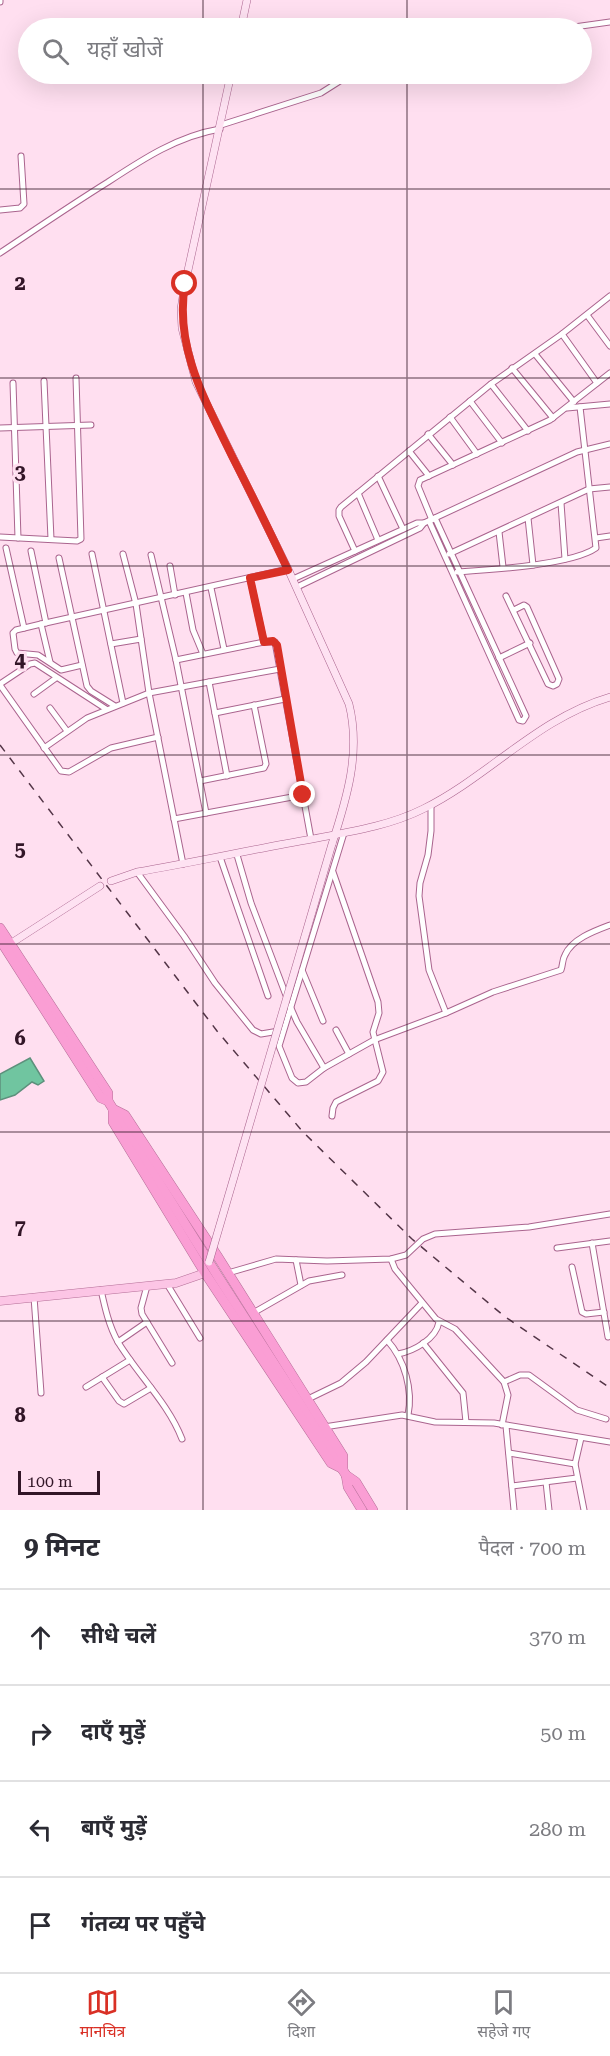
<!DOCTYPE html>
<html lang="hi">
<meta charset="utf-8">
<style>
:root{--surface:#fff;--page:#f2f2f3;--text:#2b2b33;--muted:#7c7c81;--line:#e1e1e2;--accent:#d93025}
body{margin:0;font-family:"Roboto Serif","Noto Sans Devanagari",serif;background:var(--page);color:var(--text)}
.scale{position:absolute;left:18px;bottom:15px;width:82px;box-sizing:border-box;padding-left:6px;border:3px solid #321527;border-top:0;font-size:16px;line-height:21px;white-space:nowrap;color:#321527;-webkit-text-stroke:4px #ffdff0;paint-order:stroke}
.stop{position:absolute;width:18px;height:18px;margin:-14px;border:4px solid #d93025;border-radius:50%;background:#fff}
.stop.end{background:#d93025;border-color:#fff;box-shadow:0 2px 6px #0008}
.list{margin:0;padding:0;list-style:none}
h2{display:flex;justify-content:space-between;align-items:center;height:78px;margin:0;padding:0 24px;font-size:26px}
h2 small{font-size:20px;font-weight:400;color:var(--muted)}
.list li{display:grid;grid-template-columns:39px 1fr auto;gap:18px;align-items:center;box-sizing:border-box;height:96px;padding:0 24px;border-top:2px solid var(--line)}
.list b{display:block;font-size:22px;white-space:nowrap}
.list em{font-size:20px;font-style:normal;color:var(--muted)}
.icon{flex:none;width:33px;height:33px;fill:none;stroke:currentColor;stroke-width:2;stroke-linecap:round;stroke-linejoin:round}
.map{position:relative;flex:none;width:610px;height:1510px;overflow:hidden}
.search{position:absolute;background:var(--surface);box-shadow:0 6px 24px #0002;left:18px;right:18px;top:18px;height:66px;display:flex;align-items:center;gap:15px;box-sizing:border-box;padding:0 21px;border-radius:33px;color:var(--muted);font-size:22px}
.sheet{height:462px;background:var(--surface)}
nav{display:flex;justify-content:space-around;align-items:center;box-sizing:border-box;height:84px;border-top:2px solid var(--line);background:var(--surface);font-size:16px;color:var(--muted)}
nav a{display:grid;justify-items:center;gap:3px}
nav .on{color:var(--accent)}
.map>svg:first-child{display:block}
</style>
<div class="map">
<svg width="610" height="1510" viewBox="0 0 610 1510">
<rect width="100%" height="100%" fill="#ffdff0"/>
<path fill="#70c5a0" stroke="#5d907c" stroke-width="1.5" d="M30 1058 44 1081 38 1085 32 1082 15 1095 0 1100V1074Z"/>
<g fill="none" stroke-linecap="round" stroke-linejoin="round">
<defs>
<g id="street">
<path d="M0 2V0"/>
<path d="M505 28 523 24 553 28"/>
<path d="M567 28 610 22"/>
<path d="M221 125 321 93 351 74"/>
<path d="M0 210 20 208 24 204 21 156"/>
<path d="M0 253C36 229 71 205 108 182 143 159 178 136 220 129"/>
<path d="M587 315 610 346"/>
<path d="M562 334 597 383"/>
<path d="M535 354 574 402"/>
<path d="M512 368 553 418"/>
<path d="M44 381 51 539"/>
<path d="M13 383 18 538"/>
<path d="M491 384 528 431"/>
<path d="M470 401 502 443"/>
<path d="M567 408 610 404"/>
<path d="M450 417 477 454"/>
<path d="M0 428 91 425"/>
<path d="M428 434 453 465"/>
<path d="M409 451 429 476"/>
<path d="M378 476 403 529"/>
<path d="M358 493 378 540"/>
<path d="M561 503 565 559"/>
<path d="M528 518 533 565"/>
<path d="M432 520 418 486 420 480 550 420 610 373"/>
<path d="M429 521 519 720 523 721 526 716 435 518"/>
<path d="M499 532 503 567"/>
<path d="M0 537 77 541 81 539 76 378"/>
<path d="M596 538 610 536"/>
<path d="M6 548 24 628"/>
<path d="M31 551 46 623"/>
<path d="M355 551 339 516V510L341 507 491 384 562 334 610 296"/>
<path d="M92 554 123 703"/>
<path d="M123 554 136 604 149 693 183 864"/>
<path d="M449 554 589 489 610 487"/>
<path d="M151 555 176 660 206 813"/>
<path d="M59 558 87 686 91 691 115 706"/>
<path d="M170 566 175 595"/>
<path d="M457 572C489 570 572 565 596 548L580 407"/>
<path d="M250 578 264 642"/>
<path d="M293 579 417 523H424"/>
<path d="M297 587 420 528 424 523 577 452 610 444"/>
<path d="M211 588 224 649"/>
<path d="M186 593 193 630 203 654"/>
<path d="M506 596 548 684 553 686 557 684 559 679 527 607 524 605 514 610"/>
<path d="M41 624 50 662"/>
<path d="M111 644 141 639"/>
<path d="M499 658 530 643"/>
<path d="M176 660 264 642H275L311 839"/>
<path d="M82 665 61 670 38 655 17 653 15 649 13 633 16 630 41 624 288 569"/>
<path d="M209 682 227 776"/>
<path d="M0 684 30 664 35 663 106 709"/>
<path d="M0 685 61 771 69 772 111 748 158 737"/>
<path d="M34 694 56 678"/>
<path d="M50 708 67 731"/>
<path d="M215 713 285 699"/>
<path d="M44 748 87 718 149 693 280 669"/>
<path d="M200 781 264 768 266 764 254 705"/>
<path d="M431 805V831L428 855 420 883 419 896 429 970 446 1013"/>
<path d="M174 819 303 795"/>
<path d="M344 833 279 1046 292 1078 298 1083 306 1082 324 1068 374 1040 446 1013 493 992 561 970C563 965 562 960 565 955 572 939 594 931 610 925"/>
<path d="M237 855 251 903 287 998"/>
<path d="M220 857 268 996"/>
<path d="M137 872 184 936 215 983 253 1030 261 1034 279 1031"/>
<path d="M302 970 323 1021"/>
<path d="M290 1006 297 1022 324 1068"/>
<path d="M336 1030 349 1054"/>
<path d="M332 1116 333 1108 336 1102 378 1081 383 1072 373 1032 379 1013 378 1002 333 872"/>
<path d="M592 1243 608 1337"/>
<path d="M557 1248 610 1241"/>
<path d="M391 1259 395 1269 436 1319 455 1329 504 1382 508 1395 502 1425"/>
<path d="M296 1260 301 1285"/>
<path d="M572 1267 582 1312 586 1314 604 1312"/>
<path d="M228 1273 276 1259 327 1261 391 1259 406 1255 423 1239 435 1234 529 1227 610 1214"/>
<path d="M167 1284 200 1338"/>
<path d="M147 1286 141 1308 142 1314 172 1363"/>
<path d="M101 1290C105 1308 109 1326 118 1342 138 1375 168 1403 182 1439"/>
<path d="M34 1297 41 1393"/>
<path d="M253 1313 309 1281 342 1275"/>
<path d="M387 1340C405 1360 413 1390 408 1415"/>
<path d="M118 1342 147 1322"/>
<path d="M423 1343 463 1393 466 1422"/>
<path d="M398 1354C414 1351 436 1339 439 1322"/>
<path d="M102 1377 119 1401 124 1404 151 1388"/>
<path d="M504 1382 520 1375H529L577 1410 606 1419"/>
<path d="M86 1387 130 1360"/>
<path d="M308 1399 341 1383 366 1362 422 1303"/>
<path d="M506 1426 514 1510"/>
<path d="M324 1427 402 1415 435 1422 494 1423 610 1442"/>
<path d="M581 1438 575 1464 584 1510"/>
<path d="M509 1453 575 1464"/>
<path d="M546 1482 549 1510"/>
<path d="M512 1486 577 1478"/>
</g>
<g id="secondary">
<path d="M241 28 247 0"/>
<path d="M231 74 185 284 181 309 182 328 196 382 288 569 349 704C361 752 347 798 332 844"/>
<path d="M111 881 137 872C196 862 254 849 312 839 349 832 389 826 423 809 488 777 538 718 610 697"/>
<path d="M10 944 100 886"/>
</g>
<path id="primary" d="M0 1301 176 1283 205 1273"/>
<g id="highway">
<path d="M0 928 108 1093V1101L219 1278 346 1475 356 1482 373 1510"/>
<path d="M0 940 101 1098 108 1101"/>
<path d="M113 1109 125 1115 218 1257 343 1456V1469L331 1463 205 1273 113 1122Z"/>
<path d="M346 1475 348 1487 362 1510"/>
</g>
</defs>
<use href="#street" stroke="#aa648e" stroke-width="7"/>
<use href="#secondary" stroke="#aa648e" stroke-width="8"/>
<use href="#primary" stroke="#b46e97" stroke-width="9"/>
<use href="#highway" stroke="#b46e97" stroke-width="10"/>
<use href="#street" stroke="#fff" stroke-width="5"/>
<use href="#secondary" stroke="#fee2f2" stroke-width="7"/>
<use href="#primary" stroke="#fcc5e5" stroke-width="8"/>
<use href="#highway" stroke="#fa9ed4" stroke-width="9"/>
<path stroke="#533547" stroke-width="1.5" stroke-dasharray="8 8" stroke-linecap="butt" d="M0 745 217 1031 303 1132 412 1239 504 1316 610 1388"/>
<defs>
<path id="secondary-bridge" d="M209 1262 332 844"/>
</defs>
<use href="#secondary-bridge" stroke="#aa648e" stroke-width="8" stroke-linecap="butt"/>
<use href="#secondary-bridge" stroke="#fee2f2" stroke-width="7"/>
</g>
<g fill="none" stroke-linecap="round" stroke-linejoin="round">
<path stroke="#d93025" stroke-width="8" d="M185 284C174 348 206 402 233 458 252 495 270 532 288 570L250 578 264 642 273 641 277 645 303 795"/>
</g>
<path fill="none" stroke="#321527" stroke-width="1.5" stroke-opacity="0.55" d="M203 0V28M407 0V28M203 74V1510M407 74V1510M0 189H610M0 378H610M0 566H610M0 755H610M0 944H610M0 1132H610M0 1321H610"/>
<g font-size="20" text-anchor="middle" font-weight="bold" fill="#321527" stroke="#ffdff0" stroke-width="6" stroke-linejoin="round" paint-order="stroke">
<text x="20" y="290">2</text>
<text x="20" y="479">3</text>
<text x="20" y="667">4</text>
<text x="20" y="856">5</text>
<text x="20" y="1045">6</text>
<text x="20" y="1234">7</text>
<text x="20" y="1422">8</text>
</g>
</svg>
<div class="scale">100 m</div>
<div class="stop" style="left:185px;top:284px"></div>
<div class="stop end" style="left:303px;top:795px"></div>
<div class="search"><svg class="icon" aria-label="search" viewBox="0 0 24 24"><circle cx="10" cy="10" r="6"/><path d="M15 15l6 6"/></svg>यहाँ खोजें</div>
</div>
<section class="sheet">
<h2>9 मिनट<small>पैदल · 700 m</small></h2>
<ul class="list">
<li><svg class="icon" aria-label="ahead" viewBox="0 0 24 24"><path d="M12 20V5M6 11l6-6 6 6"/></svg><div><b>सीधे चलें</b></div><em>370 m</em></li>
<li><svg class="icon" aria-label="right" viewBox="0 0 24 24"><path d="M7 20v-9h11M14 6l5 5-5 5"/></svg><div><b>दाएँ मुड़ें</b></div><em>50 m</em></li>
<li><svg class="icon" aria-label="left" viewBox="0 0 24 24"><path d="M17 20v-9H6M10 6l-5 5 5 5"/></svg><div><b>बाएँ मुड़ें</b></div><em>280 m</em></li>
<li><svg class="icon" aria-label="arrive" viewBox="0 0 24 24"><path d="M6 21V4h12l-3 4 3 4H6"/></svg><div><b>गंतव्य पर पहुँचे</b></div></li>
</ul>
</section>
<nav>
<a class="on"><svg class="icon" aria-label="map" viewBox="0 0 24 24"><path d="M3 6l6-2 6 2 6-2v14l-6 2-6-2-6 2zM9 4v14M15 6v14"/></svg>मानचित्र</a>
<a><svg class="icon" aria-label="directions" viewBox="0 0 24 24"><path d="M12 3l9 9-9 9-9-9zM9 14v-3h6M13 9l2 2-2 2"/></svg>दिशा</a>
<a><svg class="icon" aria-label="saved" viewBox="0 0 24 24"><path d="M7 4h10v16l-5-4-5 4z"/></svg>सहेजे गए</a>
</nav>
